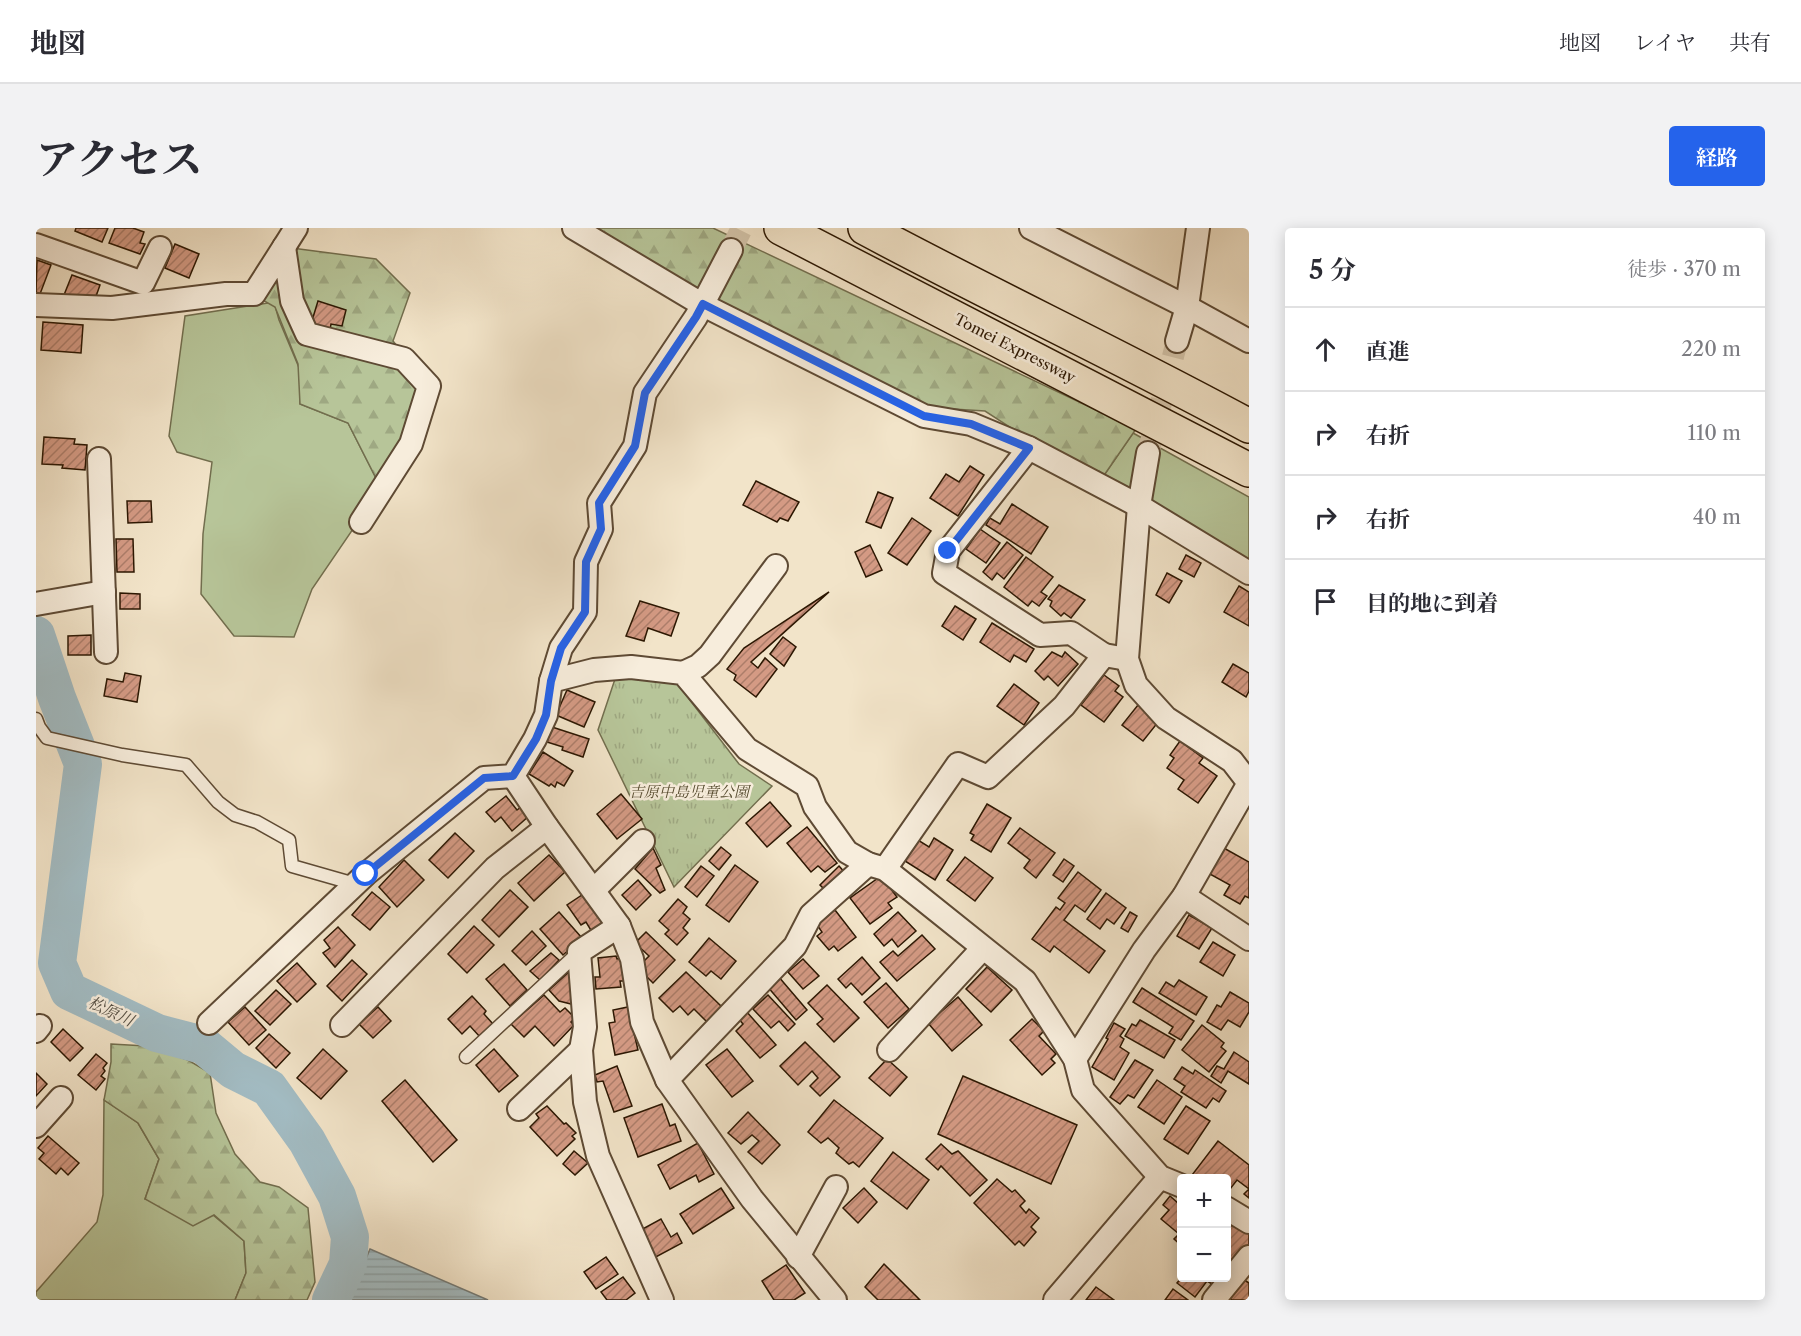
<!DOCTYPE html>
<html lang="ja">
<meta charset="utf-8">
<style>
:root{--surface:#fff;--page:#f2f2f3;--text:#2b2b33;--muted:#7c7c81;--line:#e1e1e2;--accent:#2563eb}
body{margin:0;font-family:"Libre Caslon Text","Noto Serif JP",serif;background:var(--page);color:var(--text)}
.controls{position:absolute;right:18px;bottom:18px;display:grid;overflow:hidden;border-radius:6px;box-shadow:0 3px 15px #0003}
.controls button{width:54px;height:54px;display:grid;place-items:center;padding:0;border:0;border-bottom:2px solid var(--line);background:var(--surface);color:var(--text);font:30px sans-serif}
.stop{position:absolute;width:18px;height:18px;margin:-14px;border:4px solid #2563eb;border-radius:50%;background:#fff}
.stop.end{background:#2563eb;border-color:#fff;box-shadow:0 2px 6px #0008}
.list{margin:0;padding:0;list-style:none}
h2{display:flex;justify-content:space-between;align-items:center;height:78px;margin:0;padding:0 24px;font-size:26px}
h2 small{font-size:20px;font-weight:400;color:var(--muted)}
.list li{display:grid;grid-template-columns:39px 1fr auto;gap:18px;align-items:center;box-sizing:border-box;height:84px;padding:0 24px;border-top:2px solid var(--line)}
.list b{display:block;font-size:22px;white-space:nowrap}
.list em{font-size:20px;font-style:normal;color:var(--muted)}
.icon{flex:none;width:33px;height:33px;fill:none;stroke:currentColor;stroke-width:2;stroke-linecap:round;stroke-linejoin:round}
.map{position:relative;flex:none;width:1213px;height:1072px;overflow:hidden;border-radius:6px}
header{display:flex;align-items:center;gap:36px;box-sizing:border-box;height:84px;padding:0 30px;background:var(--surface);border-bottom:2px solid var(--line)}
header strong{font-size:28px}
nav{display:flex;gap:33px;margin-inline-start:auto;font-size:21px}
.intro{display:flex;align-items:center;justify-content:space-between;box-sizing:border-box;height:144px;padding:0 36px}
h1{margin:0;font-size:42px}
.button{padding:15px 27px;border-radius:6px;background:var(--accent);color:#fff;font-size:21px;font-weight:700}
main{display:flex;gap:36px;padding:0 36px}
aside{flex:1;background:var(--surface);border-radius:6px;box-shadow:0 3px 15px #0003}
.map>svg:first-child{display:block}
</style>
<header>
<strong>地図</strong>
<nav><a>地図</a><a>レイヤ</a><a>共有</a></nav>
</header>
<div class="intro"><h1>アクセス</h1><a class="button">経路</a></div>
<main>
<div class="map">
<svg width="1213" height="1072" viewBox="0 0 1213 1072">
<defs>
<pattern id="forest-firs" width="22" height="20" patternUnits="userSpaceOnUse" patternTransform="scale(1.5)"><rect width="22" height="20" fill="#b7c599"/><path d="M5 1l3.5 6h-7zM16 11l3.5 6h-7z" fill="#9ea882"/></pattern>
<pattern id="park-tufts" width="24" height="20" patternUnits="userSpaceOnUse" patternTransform="scale(1.5)"><rect width="24" height="20" fill="#b7c599"/><path d="M3 7l-1-3M5 7V3M7 7l1-3M15 17l-1-3M17 17v-4M19 17l1-3" fill="none" stroke="#9ea882"/></pattern>
<pattern id="water-rules" width="6" height="5" patternUnits="userSpaceOnUse" patternTransform="scale(1.5)"><rect width="6" height="5" fill="#a2bbc2"/><path d="M0 2.5h6" fill="none" stroke="#8ca0a5"/></pattern>
<pattern id="building-hatch" width="6" height="6" patternUnits="userSpaceOnUse" patternTransform="scale(1.5)"><rect width="6" height="6" fill="#d49a84"/><path d="M-1 1l2-2M0 6l6-6M5 7l2-2" fill="none" stroke="#ac7d6a"/></pattern>
</defs>
<rect width="100%" height="100%" fill="#f2e4c9"/>
<filter id="stains"><feTurbulence type="fractalNoise" baseFrequency=".00333" numOctaves="4"/><feColorMatrix values="0 0 0 0 .2 0 0 0 0 .09 0 0 0 0 .02 0 0 0 .5 -.17"/></filter>
<radialGradient id="worn" r=".72"><stop offset=".6" stop-color="#630" stop-opacity="0"/><stop offset="1" stop-color="#630" stop-opacity=".3"/></radialGradient>
<g fill="#b7c599" stroke="#726e4e" stroke-width="1.5">
<path d="M238 74 243 92 264 142V176L312 195 345 260 276 361 258 409 198 408 165 366 167 306 176 234 141 224 133 208 149 88Z"/>
<path d="M1097 205 1213 269V344L1062 256Z"/>
<path d="M68 872 102 895 123 931 109 971 177 987 208 1013 210 1045 199 1072H0V1064L61 994 67 967Z"/>
</g>
<g fill="url(#forest-firs)" stroke="#726e4e" stroke-width="1.5">
<path d="M543 0H677L1100 201 1062 256 949 183 868 178Z"/>
<path d="M248 19 340 31 374 65 357 113 393 158 345 260 312 195 264 176 262 136 239 79 223 70Z"/>
<path d="M75 816 110 818 152 832 174 845 180 885 199 926 224 954 243 959 272 980 279 1054 271 1072H199L210 1045 208 1013 178 987 157 998 109 971 123 931 102 895 68 872 75 834Z"/>
</g>
<path fill="url(#park-tufts)" stroke="#726e4e" stroke-width="1.5" d="M581 445 640 454 703 536 736 558 638 659 562 502Z"/>
<path fill="url(#water-rules)" stroke="#737975" stroke-width="1.5" d="M334 1021 452 1072H313Z"/>
<g fill="none" stroke-linecap="round" stroke-linejoin="round">
<path stroke="#a2bbc2" stroke-width="38" d="M0 407 21 470 47 536 21 735 33 763 121 805 167 817 197 842 233 860 271 913 301 968 314 1009 312 1036 295 1072"/>
</g>
<g fill="url(#building-hatch)" stroke="#2c1702" stroke-width="1.5">
<path d="M40 0H72L66 14 39 3Z"/>
<path d="M79 0H97L108 4 104 15 109 16 104 26 73 15Z"/>
<path d="M139 16 163 26 153 50 129 40Z"/>
<path d="M1 32 15 37 4 66 0 64Z"/>
<path d="M36 47 64 57 58 74 28 67Z"/>
<path d="M282 73 310 82 306 98 295 96 294 102 275 96Z"/>
<path d="M7 94 47 97 45 125 5 122Z"/>
<path d="M8 209 39 211 38 216 51 217 49 242 26 240 27 237 6 236Z"/>
<path d="M934 238 948 247 922 288 894 270 910 246 923 254Z"/>
<path d="M720 253 763 274 752 293 744 290 741 294 707 277Z"/>
<path d="M842 264 857 270 845 300 830 294Z"/>
<path d="M91 273H115L116 294 92 295Z"/>
<path d="M976 276 1012 299 995 326 950 297 954 290 964 296Z"/>
<path d="M876 290 895 303 871 337 852 325Z"/>
<path d="M944 301 964 315 950 335 930 321Z"/>
<path d="M80 311H97L98 344H81Z"/>
<path d="M971 314 987 327 968 351 961 345 956 352 947 344Z"/>
<path d="M834 317 846 342 830 349 819 324Z"/>
<path d="M1150 327 1165 335 1158 349 1143 341Z"/>
<path d="M990 329 1017 349 1005 364 1011 368 1003 378 996 373 992 378 968 359Z"/>
<path d="M1131 345 1146 353 1133 375 1120 367Z"/>
<path d="M1023 357 1049 372 1035 390 1028 385 1025 388 1014 378 1016 373 1012 371Z"/>
<path d="M1203 358 1213 364V398L1188 384Z"/>
<path d="M793 364 715 434 722 440 729 430 741 441 720 469 698 452 700 447 691 441 708 420Z"/>
<path d="M84 365 104 366V381H84Z"/>
<path d="M604 373 643 385 635 408 612 400 608 413 590 408Z"/>
<path d="M919 378 940 391 927 412 906 398Z"/>
<path d="M956 395 998 421 990 434 978 427 974 434 944 414Z"/>
<path d="M55 407V427H32V408Z"/>
<path d="M747 409 760 419 748 438 734 426Z"/>
<path d="M1016 424 1026 429 1029 424 1042 436 1022 458 1012 448 1008 452 999 443Z"/>
<path d="M1197 436 1213 445V463L1210 469 1186 454Z"/>
<path d="M89 445 105 448 101 474 68 468 71 451 87 454Z"/>
<path d="M1068 447 1083 458 1079 463 1087 469 1068 494 1045 477Z"/>
<path d="M978 456 1003 475 988 497 961 478Z"/>
<path d="M531 462 559 474 548 499 520 487Z"/>
<path d="M1102 477 1123 493 1107 513 1086 497Z"/>
<path d="M516 499 553 511 547 529 526 522 527 519 511 514Z"/>
<path d="M1144 513 1167 530 1163 535 1181 548 1162 575 1142 561 1148 552 1131 540 1138 530 1134 527Z"/>
<path d="M507 524 537 543 528 558 521 554 519 559 515 556 513 558 493 546Z"/>
<path d="M585 566 606 591 581 611 561 586Z"/>
<path d="M470 568 481 582 485 579 493 588 476 603 465 589 459 594 450 584Z"/>
<path d="M734 574 755 598 731 619 710 595Z"/>
<path d="M951 576 975 590 955 624 935 612 938 607 934 605Z"/>
<path d="M771 599 801 635 789 644 782 638 775 644 751 615Z"/>
<path d="M984 600 1019 625 1000 650 988 640 994 632 972 615Z"/>
<path d="M419 605 438 623 412 650 393 632Z"/>
<path d="M898 610 917 622 899 652 869 633 882 612 893 619Z"/>
<path d="M685 619 695 627 683 642 673 633Z"/>
<path d="M1186 619 1213 634V670L1209 668 1204 676 1188 667 1194 657 1172 645Z"/>
<path d="M617 620 625 637 620 640 629 662 624 665 599 641Z"/>
<path d="M513 627 529 644 498 673 482 655Z"/>
<path d="M929 629 957 650 939 673 911 652Z"/>
<path d="M1028 631 1038 638 1027 654 1017 647Z"/>
<path d="M368 632 388 652 361 679 343 659Z"/>
<path d="M699 637 722 654 693 694 670 677Z"/>
<path d="M665 638 678 648 661 669 649 659Z"/>
<path d="M803 638 812 648 793 666 784 657Z"/>
<path d="M1042 644 1065 662 1049 684 1039 677 1028 692 1069 723 1053 745 1018 718 1014 724 996 711 1020 679 1024 682 1029 675 1022 670Z"/>
<path d="M845 648 861 669 852 675 856 680 834 696 814 670Z"/>
<path d="M602 652 615 667 600 682 586 667Z"/>
<path d="M474 662 492 679 463 709 446 692Z"/>
<path d="M336 664 354 679 334 702 316 687Z"/>
<path d="M549 665 570 695 556 704 550 694 545 697 531 677Z"/>
<path d="M1070 665 1090 680 1078 696 1071 691 1064 701 1051 691Z"/>
<path d="M642 671 651 679 647 685 654 691 647 700 652 705 641 717 629 706 633 702 623 693Z"/>
<path d="M799 682 820 709 802 723 798 718 793 722 781 708 786 704 781 697Z"/>
<path d="M523 684 546 710 527 727 504 701Z"/>
<path d="M862 684 880 703 862 719 856 711 848 718 838 706Z"/>
<path d="M1094 684 1101 688 1092 704 1085 700Z"/>
<path d="M1153 687 1176 700 1163 721 1141 708Z"/>
<path d="M438 698 458 717 431 745 412 726Z"/>
<path d="M302 699 319 717 299 739 287 725 294 720 288 712Z"/>
<path d="M496 703 510 718 490 737 476 723Z"/>
<path d="M610 704 639 732 617 755 607 745 610 742 605 736 613 728 599 715Z"/>
<path d="M886 707 899 721 861 753 844 734 857 723 862 728Z"/>
<path d="M673 710 700 733 685 751 675 743 670 748 653 734Z"/>
<path d="M1177 714 1199 727 1187 748 1164 734Z"/>
<path d="M515 725 523 732 504 752 494 743Z"/>
<path d="M580 728 581 731 586 730 588 753H584L585 759 560 761 559 749H564L562 730Z"/>
<path d="M826 729 844 750 826 767 815 755 810 760 802 751Z"/>
<path d="M767 731 783 748 767 761 752 744Z"/>
<path d="M316 732 331 746 306 773 291 758Z"/>
<path d="M261 735 280 756 261 774 241 753Z"/>
<path d="M468 736 491 762 474 778 450 751Z"/>
<path d="M951 739 976 762 955 784 930 761Z"/>
<path d="M536 741 539 777 523 773 513 762Z"/>
<path d="M650 744 686 779 671 794 658 781 652 787 644 778 637 784 623 770Z"/>
<path d="M742 748 771 782 760 792 731 758Z"/>
<path d="M1143 752 1171 769 1160 787 1123 765 1130 754 1138 759Z"/>
<path d="M850 755 873 781 852 800 828 774Z"/>
<path d="M791 757 823 790 798 814 781 796 787 791 772 775Z"/>
<path d="M1106 760 1158 793 1145 812 1133 805 1137 799 1097 774Z"/>
<path d="M240 762 255 776 234 797 219 783Z"/>
<path d="M1194 764 1213 775V784L1204 799 1192 792 1185 802 1171 794 1181 777 1185 779Z"/>
<path d="M508 767 524 784 529 780 539 790 535 794 538 797 518 818 499 798 488 809 475 796Z"/>
<path d="M732 767 759 796 752 803 743 793 735 800 717 781Z"/>
<path d="M436 768 450 783 448 786 457 796 444 809 434 798 426 806 412 791Z"/>
<path d="M922 769 946 797 916 823 892 795Z"/>
<path d="M209 779 230 802 213 817 192 794Z"/>
<path d="M342 779 355 793 337 810 323 796Z"/>
<path d="M592 779 602 822 579 827 573 795 579 794 577 782Z"/>
<path d="M710 783 740 817 724 830 700 803 707 796 702 790Z"/>
<path d="M996 791 1008 803 1003 808 1020 826 1015 831 1019 835 1006 847 974 812Z"/>
<path d="M1104 792 1139 812 1128 830 1089 808 1096 796 1100 798Z"/>
<path d="M1078 795 1089 801 1084 808 1088 811 1084 819 1093 825 1078 852 1056 839 1072 811 1070 810Z"/>
<path d="M1166 797 1188 815 1185 819 1190 823 1173 844 1146 822Z"/>
<path d="M27 801 47 820 34 833 15 814Z"/>
<path d="M233 806 254 825 240 840 220 820Z"/>
<path d="M769 814 804 849 784 868 774 858 782 850 776 843 762 857 744 838Z"/>
<path d="M287 821 311 843 285 871 261 850Z"/>
<path d="M458 821 482 848 463 864 440 837Z"/>
<path d="M691 821 717 853 696 869 670 837Z"/>
<path d="M1198 824 1213 834V856L1192 843 1185 855 1175 848 1181 838 1188 841Z"/>
<path d="M60 826 71 835 67 840 69 843 65 848 69 851 60 862 42 847Z"/>
<path d="M851 831 871 849 854 868 833 850Z"/>
<path d="M1099 832 1117 842 1098 870 1092 867 1084 876 1074 869Z"/>
<path d="M581 838 596 878 578 884 567 853 561 854 559 847Z"/>
<path d="M1146 839 1157 846 1159 842 1190 863 1183 874 1177 870 1170 880 1145 864 1149 858 1138 851Z"/>
<path d="M0 845 11 856 0 868Z"/>
<path d="M927 848 1041 897 1015 956 902 906Z"/>
<path d="M369 852 421 912 397 934 346 873Z"/>
<path d="M1121 852 1146 869 1128 896 1102 879Z"/>
<path d="M798 872 847 910 823 939 817 934 813 936 800 925 803 920 792 910 785 915 772 904Z"/>
<path d="M626 876 634 898 639 896 645 913 602 929 588 890Z"/>
<path d="M511 878 528 896 530 895 540 905 536 908 539 911 521 928 494 899 503 890 500 886Z"/>
<path d="M1150 878 1174 893 1152 926 1128 911Z"/>
<path d="M712 884 744 917 726 936 712 924 723 913 716 907 705 916 692 905Z"/>
<path d="M12 908 43 935 32 947 25 940 20 946 3 931 8 925 2 920Z"/>
<path d="M1182 913 1213 937V970L1208 966 1213 961 1201 952 1194 961 1190 959V950H1180L1175 947 1172 950H1160L1156 947Z"/>
<path d="M662 915 678 946 663 954 660 947 634 961 622 937Z"/>
<path d="M905 916 916 926 922 923 951 952 934 968 905 938 902 942 890 931Z"/>
<path d="M538 923 552 935 539 947 527 936Z"/>
<path d="M857 924 893 952 871 981 835 953Z"/>
<path d="M961 951 976 964 979 962 989 973 984 978 990 985 993 981 1003 990 995 999 1000 1004 988 1018 983 1013 979 1017 938 975Z"/>
<path d="M685 960 698 980 657 1006 644 986Z"/>
<path d="M828 960 841 974 822 995 807 980Z"/>
<path d="M1134 968 1142 975 1146 973V1018L1138 1011 1143 1006 1125 991 1133 982 1127 977Z"/>
<path d="M625 991 635 1009 641 1005 646 1015 616 1031 601 1004Z"/>
<path d="M1198 995 1213 1005V1022L1210 1026 1204 1022 1190 1041V1003Z"/>
<path d="M570 1029 582 1046 560 1061 548 1044Z"/>
<path d="M848 1036 884 1072H842L829 1059Z"/>
<path d="M750 1037 769 1065 758 1072H738L726 1053Z"/>
<path d="M587 1049 599 1065 590 1072H571L565 1064Z"/>
<path d="M1146 1049V1050H1181L1176 1056 1171 1053 1159 1069 1141 1055Z"/>
<path d="M1205 1050 1213 1055V1072H1196L1191 1068Z"/>
<path d="M1060 1059 1078 1072H1050Z"/>
<path d="M1137 1061 1152 1072H1129Z"/>
</g>
<g fill="none" stroke-linecap="round" stroke-linejoin="round">
<g stroke="#d4c5ab" stroke-width="22" stroke-dasharray="22 11" stroke-linecap="butt">
<path d="M695 22 706 0"/>
<path d="M1112 225 1141 113"/>
</g>
<defs>
<g id="lane">
<path d="M0 491 3 499 11 510 86 527 150 537 182 574 199 587 221 594 253 612 256 638 319 656"/>
<path d="M430 829 543 724"/>
</g>
<g id="street">
<path d="M538 0 667 77 888 188 935 196 993 220 1103 278 1213 345"/>
<path d="M995 0 1151 79 1213 113"/>
<path d="M0 17 107 55 124 20"/>
<path d="M248 19 260 0"/>
<path d="M0 77 76 80 190 66H218L248 19 256 73 271 106 368 131 393 158 375 216 325 294"/>
<path d="M1141 113 1151 79 1162 0"/>
<path d="M993 220 912 323 908 345 1004 407 1035 405 1068 427"/>
<path d="M1112 225 1103 278 1091 431 1100 457 1130 490 1196 533 1213 555"/>
<path d="M63 231 70 424"/>
<path d="M0 376 68 364"/>
<path d="M647 445 662 438 674 427 740 338"/>
<path d="M515 453 525 420 549 384 550 334 565 301 563 275 599 218 609 165 660 89 695 22"/>
<path d="M477 548 511 599 583 698 596 731 606 794 631 852 716 971 799 1072"/>
<path d="M849 641 922 536 952 549 1028 478 1068 427 1091 431"/>
<path d="M558 662 607 613"/>
<path d="M1148 668 1213 711"/>
<path d="M583 698 543 724 549 799 545 822 549 874 562 928 626 1072"/>
<path d="M173 795 330 646 448 550 477 548 499 511 510 487 515 453 558 442 595 439 647 445 711 521 771 558 779 579 811 624 832 636 849 641 989 753 1039 831 1047 862 1124 949 1146 958"/>
<path d="M306 797 459 640 511 599"/>
<path d="M0 803 4 798"/>
<path d="M853 822 946 721"/>
<path d="M1039 831 1108 722 1148 668 1213 555"/>
<path d="M631 852 759 718 775 687 832 636"/>
<path d="M483 881 545 822"/>
<path d="M0 898 25 870"/>
<path d="M1190 980 1213 994"/>
<path d="M762 1029 800 959"/>
<path d="M1019 1072 1124 949"/>
<path d="M1178 1072 1213 1029"/>
</g>
<g id="highway">
<path d="M745 0 1213 242"/>
<path d="M829 0C956 68 1086 129 1213 198"/>
</g>
</defs>
<use href="#lane" stroke="#5e4a34" stroke-width="15"/>
<use href="#street" stroke="#5e4a34" stroke-width="26"/>
<use href="#highway" stroke="#2c1702" stroke-width="36"/>
<use href="#lane" stroke="#f7eddc" stroke-width="12"/>
<use href="#street" stroke="#f7eddc" stroke-width="22"/>
<use href="#highway" stroke="#f2e4c9" stroke-width="33"/>
</g>
<g fill="none" stroke-linecap="round" stroke-linejoin="round">
<path stroke="#2563eb" stroke-width="8" d="M330 646 448 550 477 548 500 511 510 487 515 453 525 420 549 384 550 334 565 301 563 275 599 218 609 165 660 89 667 76 888 188 935 196 993 220 912 323"/>
</g>
<g text-anchor="middle" dominant-baseline="central" stroke-width="5" stroke-linejoin="round" paint-order="stroke">
<g font-size="15" fill="#2c1702" stroke="#f7eddc">
<text transform="translate(979 120) rotate(27)">Tomei Expressway</text>
</g>
<g font-size="15" font-style="italic" fill="#564b2f" stroke="#f7eddc">
<text x="653" y="563">吉原中島児童公園</text>
</g>
<g font-size="16" font-style="italic" fill="#555045" stroke="#f7eddc">
<text transform="translate(75 783) rotate(25)">松原川</text>
</g>
</g>
<rect width="100%" height="100%" filter="url(#stains)"/>
<rect width="100%" height="100%" fill="url(#worn)"/>
</svg>
<div class="controls">
<button>+</button>
<button>−</button>
</div>
<div class="stop" style="left:330px;top:646px"></div>
<div class="stop end" style="left:912px;top:323px"></div>
</div>
<aside>
<h2>5 分<small>徒歩 · 370 m</small></h2>
<ul class="list">
<li><svg class="icon" aria-label="ahead" viewBox="0 0 24 24"><path d="M12 20V5M6 11l6-6 6 6"/></svg><div><b>直進</b></div><em>220 m</em></li>
<li><svg class="icon" aria-label="right" viewBox="0 0 24 24"><path d="M7 20v-9h11M14 6l5 5-5 5"/></svg><div><b>右折</b></div><em>110 m</em></li>
<li><svg class="icon" aria-label="right" viewBox="0 0 24 24"><path d="M7 20v-9h11M14 6l5 5-5 5"/></svg><div><b>右折</b></div><em>40 m</em></li>
<li><svg class="icon" aria-label="arrive" viewBox="0 0 24 24"><path d="M6 21V4h12l-3 4 3 4H6"/></svg><div><b>目的地に到着</b></div></li>
</ul>
</aside>
</main>
